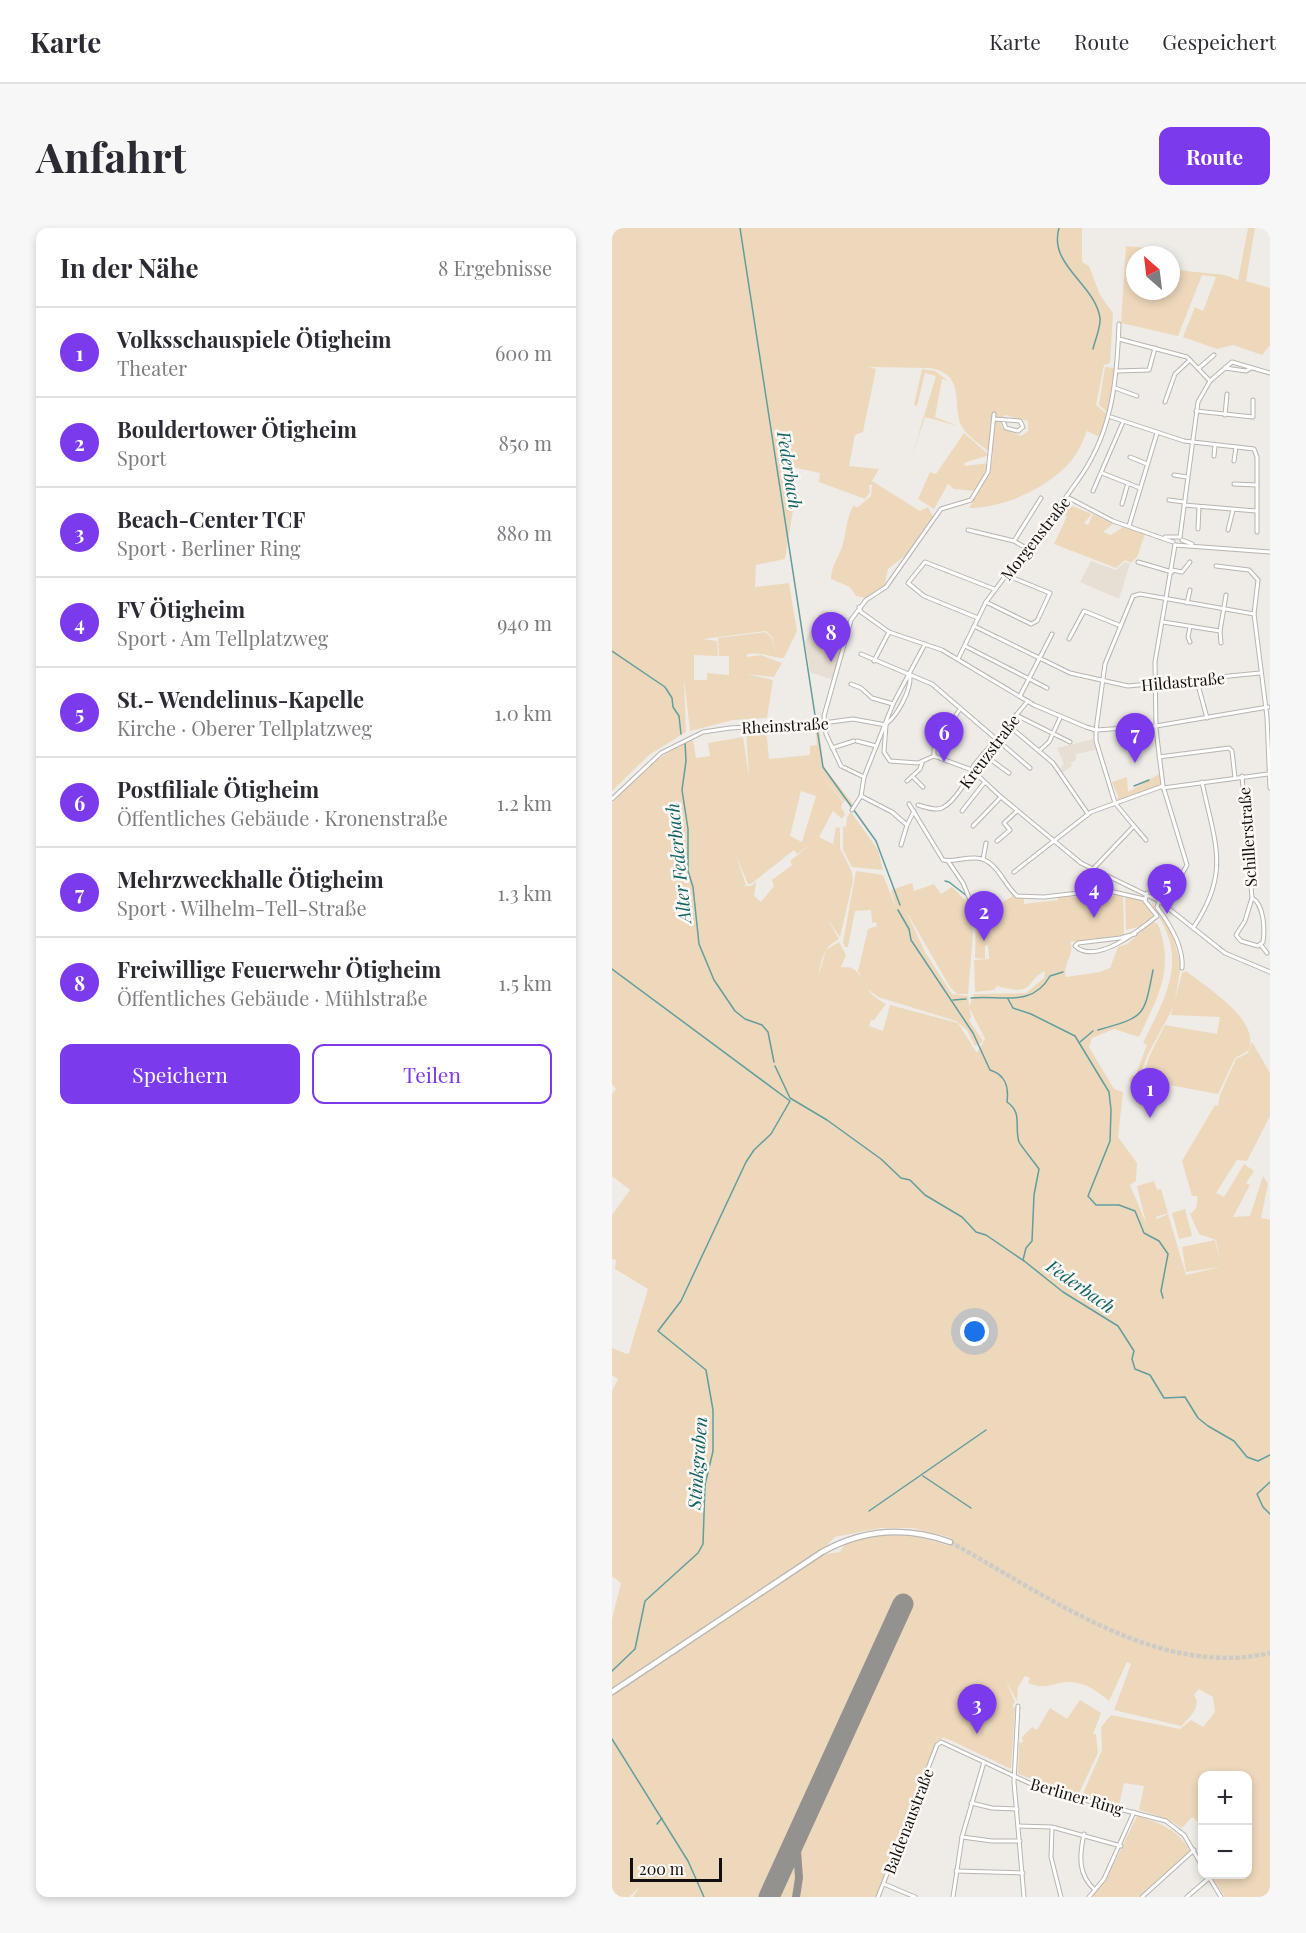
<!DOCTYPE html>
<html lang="de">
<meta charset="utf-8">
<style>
:root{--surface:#fff;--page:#f7f7f7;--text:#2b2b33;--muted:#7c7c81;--line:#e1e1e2;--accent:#7c3aed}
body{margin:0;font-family:"Playfair Display",serif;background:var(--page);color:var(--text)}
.controls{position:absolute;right:18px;bottom:18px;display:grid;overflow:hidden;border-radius:12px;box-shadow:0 3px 9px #0003}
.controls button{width:54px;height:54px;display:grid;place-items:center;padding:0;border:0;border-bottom:2px solid var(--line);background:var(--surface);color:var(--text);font:30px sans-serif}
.compass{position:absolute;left:514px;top:18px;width:54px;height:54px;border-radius:50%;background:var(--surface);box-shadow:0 3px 9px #0003;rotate:332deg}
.scale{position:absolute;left:18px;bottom:15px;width:92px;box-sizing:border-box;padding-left:6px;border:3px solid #11100e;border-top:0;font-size:16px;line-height:21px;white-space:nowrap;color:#11100e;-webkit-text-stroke:4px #fdf9f4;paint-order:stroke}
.you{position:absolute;left:363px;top:1104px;width:21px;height:21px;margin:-15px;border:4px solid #fff;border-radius:50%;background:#1a73e8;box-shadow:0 0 0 9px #1a73e833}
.badge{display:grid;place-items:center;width:39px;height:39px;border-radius:50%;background:var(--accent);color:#fff;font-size:20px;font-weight:700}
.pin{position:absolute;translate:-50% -50px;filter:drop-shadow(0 2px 3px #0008)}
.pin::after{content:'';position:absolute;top:32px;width:21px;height:18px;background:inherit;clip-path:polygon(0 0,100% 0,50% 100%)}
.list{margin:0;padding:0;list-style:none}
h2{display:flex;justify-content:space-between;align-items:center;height:78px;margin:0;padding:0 24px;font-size:26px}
h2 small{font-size:20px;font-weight:400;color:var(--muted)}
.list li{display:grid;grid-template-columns:39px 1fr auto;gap:18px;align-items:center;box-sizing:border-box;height:90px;padding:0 24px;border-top:2px solid var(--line)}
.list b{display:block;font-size:22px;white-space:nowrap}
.list p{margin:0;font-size:20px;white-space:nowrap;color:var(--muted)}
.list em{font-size:20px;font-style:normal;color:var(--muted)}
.actions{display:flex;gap:12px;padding:18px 24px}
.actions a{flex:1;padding:14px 0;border:2px solid var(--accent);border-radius:12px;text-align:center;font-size:21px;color:var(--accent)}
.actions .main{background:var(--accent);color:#fff}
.map{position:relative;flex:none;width:658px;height:1669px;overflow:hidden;border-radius:12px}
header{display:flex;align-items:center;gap:36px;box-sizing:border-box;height:84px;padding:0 30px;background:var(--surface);border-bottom:2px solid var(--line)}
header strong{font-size:28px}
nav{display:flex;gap:33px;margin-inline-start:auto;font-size:21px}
.intro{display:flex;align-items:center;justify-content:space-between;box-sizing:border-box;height:144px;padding:0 36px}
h1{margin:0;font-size:42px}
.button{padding:15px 27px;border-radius:12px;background:var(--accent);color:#fff;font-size:21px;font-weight:700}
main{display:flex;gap:36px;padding:0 36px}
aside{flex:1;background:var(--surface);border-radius:12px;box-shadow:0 3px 9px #0003}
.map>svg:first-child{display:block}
</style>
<header>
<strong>Karte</strong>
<nav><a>Karte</a><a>Route</a><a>Gespeichert</a></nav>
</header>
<div class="intro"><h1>Anfahrt</h1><a class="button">Route</a></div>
<main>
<aside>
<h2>In der Nähe<small>8 Ergebnisse</small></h2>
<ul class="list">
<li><span class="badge">1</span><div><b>Volksschauspiele Ötigheim</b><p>Theater</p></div><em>600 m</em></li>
<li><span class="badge">2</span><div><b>Bouldertower Ötigheim</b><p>Sport</p></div><em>850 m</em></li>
<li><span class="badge">3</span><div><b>Beach-Center TCF</b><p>Sport · Berliner Ring</p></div><em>880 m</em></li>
<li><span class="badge">4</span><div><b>FV Ötigheim</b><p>Sport · Am Tellplatzweg</p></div><em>940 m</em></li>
<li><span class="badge">5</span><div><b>St.- Wendelinus-Kapelle</b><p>Kirche · Oberer Tellplatzweg</p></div><em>1.0 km</em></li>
<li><span class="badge">6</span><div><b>Postfiliale Ötigheim</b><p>Öffentliches Gebäude · Kronenstraße</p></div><em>1.2 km</em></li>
<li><span class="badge">7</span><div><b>Mehrzweckhalle Ötigheim</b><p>Sport · Wilhelm-Tell-Straße</p></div><em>1.3 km</em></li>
<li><span class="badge">8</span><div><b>Freiwillige Feuerwehr Ötigheim</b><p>Öffentliches Gebäude · Mühlstraße</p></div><em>1.5 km</em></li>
</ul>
<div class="actions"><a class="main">Speichern</a><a>Teilen</a></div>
</aside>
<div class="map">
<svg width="658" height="1669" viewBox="0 0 658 1669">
<rect width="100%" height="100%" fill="#efece7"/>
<g fill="#e8dfd4">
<path d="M479 333 504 342 513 334 518 336 507 371 468 354Z"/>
<path d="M210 382 237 390 221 452 198 444 193 414Z"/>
<path d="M481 511 484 522 464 526V532L459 535 460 538 451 544 448 540 452 536 445 520Z"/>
</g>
<g fill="#eed8bc" fill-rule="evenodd">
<path d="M0 0H470V34L477 38 488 67 501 85 498 135 492 137 484 177 496 187 488 209 475 203C472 210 469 218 465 225 444 257 394 280 357 280L376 248 381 227C372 219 354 208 349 197 340 176 354 146 318 140L257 139 264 141 251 204 243 207 237 238 267 241 260 253 308 283 316 279 321 288 294 327 276 341 272 360 254 370 244 368 238 359 219 351C219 338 226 331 230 319 235 304 233 295 241 278L246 279 259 268 260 257H257L258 264 253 271 207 254 208 245 175 238 171 252 185 258 173 331 144 337 143 359 177 355 185 403 172 430C159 430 152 424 135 426V429L149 427 170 435 162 449 135 446 161 452 155 490 121 492 78 503 72 450 74 504 37 527 0 563ZM393 187 416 193V203L409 208 390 200 388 194ZM154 403 160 409 164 424 159 409 153 404 106 410 107 428H117V447L95 445V452H82V427L106 428 105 413 91 411Z"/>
<path d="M636 0H643L634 53 658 60V117L650 127 621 117 605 121 571 109 583 79 591 83 604 49 590 47 566 108 509 95 514 18 554 22V27H523V63H559V38L565 39V42L613 47 626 52Z"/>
<path d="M493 139 503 140 496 185 487 177Z"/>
<path d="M310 141 323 143 336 153 330 151 323 189 346 198 313 189 299 231 324 148 313 145 305 178 302 177Z"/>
<path d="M352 205 377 227 352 235 353 238 377 235 364 263 342 261 336 256 322 281 306 271 318 244 324 246Z"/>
<path d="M455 276 480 286 472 295 476 297 481 286 501 296 491 304 499 307 511 299 533 306 525 329 519 335 513 332 504 340 442 316 455 288 446 284Z"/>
<path d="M203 498H207L211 538 242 577 239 580 234 572 232 574 205 541 231 574 229 579 233 586 230 591 221 583 207 609 221 616 224 599 228 600V620L240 644 241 653 228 709 216 692 227 711C210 720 210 732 206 750L214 722 227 714 234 727 229 739C234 740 238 738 243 742 257 755 251 764 274 776L262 792H259L257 798 271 803 278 777 346 795 365 825 373 811 357 779 362 766 414 765 432 750 433 743C412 753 425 769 385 758L382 762 363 764 362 732 377 731 376 717 373 718V731L363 730 364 681 367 677 391 674 401 668 412 671V676L446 672V669L459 667V669L511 667 512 707 458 714C464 724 450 737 454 749L488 744 498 740 506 719 515 716 541 694 546 696C563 742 546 768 527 809L502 801 480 810 477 819 502 861 511 864 506 909 525 935 524 953 518 957 534 995 525 958 542 953 545 962 549 961 556 985 544 989 545 991 556 986 574 1047 608 1039 574 1044 570 1019 603 1012 608 1034 604 1012 587 1006 578 986C584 983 586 976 585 968H580L570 933 603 877 606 878 608 867 624 831 636 825 640 814 658 845V888L635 933 625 932 604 965 612 969 632 936 642 943 634 955 638 957 621 989 638 988 651 948 656 956 649 990 658 992V1669H613L599 1648 636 1646V1548H590V1597L580 1589 570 1600 556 1591 527 1582 532 1558 512 1555 507 1577 470 1568 490 1522 489 1499 499 1487 568 1501 579 1492 591 1499 603 1484 601 1469 587 1461 582 1467C590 1479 578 1489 569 1498L502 1482 519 1436 515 1434 497 1473C485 1463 472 1453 455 1454 436 1456 434 1462 416 1455L418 1450 413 1448 406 1459 405 1473 394 1453 403 1474 400 1478 403 1480 399 1541 338 1512 331 1510 325 1513 264 1669H21L28 1658 17 1669H0V1468L203 1332 213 1326 228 1324 234 1315C270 1302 304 1306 337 1318L340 1310 301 1300H269L223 1309 211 1321 0 1460V1391L9 1355 0 1348V1163L6 1151 0 1147V1120L15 1126 17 1125 36 1061 3 1041 4 1032 0 1031V987L18 962 0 948V866L4 861 0 856V575C24 549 48 525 81 511L84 530 98 528 96 515 131 509 137 549 134 501 154 500 157 531 198 527V518L205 517ZM189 563 204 568 190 614 178 608ZM199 616 178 633 180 637 160 652 162 658 149 674 142 668 144 654 139 658H130L134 657 124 628 136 656H139L182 622 185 626Z"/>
<path d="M547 546 549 558 505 572 506 568 500 554 515 549 516 564Z"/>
<path d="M239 584 266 622 271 642 240 639 231 622V598L234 599 235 589Z"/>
<path d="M244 643 271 647 284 680 279 662 300 655 302 663 322 656 329 666 340 659 353 672 357 673 361 707 356 766H345L338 759 294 683 313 724 340 766 356 768 359 790 357 792 371 813 369 815 363 818 355 802 344 793 266 769 256 761 246 743 256 701 265 698 264 694 260 695 259 682 243 683 236 719H233L231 714Z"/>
<path d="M513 666 531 672 544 688 531 698 514 702Z"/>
<path d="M540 674 559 703 569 737 562 778 536 826 522 862 517 852 520 847 523 849 535 817 531 815C555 766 578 729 540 679Z"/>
<path d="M574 743C594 759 648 791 637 822L623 830 606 866 530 852 537 829 553 797 605 806 608 789 559 787 570 745Z"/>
<path d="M573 981 580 1008 567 1011 560 985Z"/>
<path d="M468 1472 489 1485 481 1506H484L486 1525 466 1567 406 1546 407 1515 411 1514 410 1509 420 1499 425 1502 438 1480 455 1491Z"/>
<path d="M525 1588C548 1595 566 1601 578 1623L528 1669H480L495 1650Z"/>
</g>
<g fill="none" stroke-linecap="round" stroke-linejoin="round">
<g stroke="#639d9d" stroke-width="1.5">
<path d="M128 0 211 539 264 613 288 677"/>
<path d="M447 0C436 37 483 56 488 90 489 99 483 112 481 121"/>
<path d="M0 423 53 459 60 470 61 479 67 488 69 506"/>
<path d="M73 514 74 533 70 562 76 601V643L81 659 87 716 102 752 123 783 133 791 150 797 156 804 162 834"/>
<path d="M522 558 537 552"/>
<path d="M333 653 337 654 355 668"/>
<path d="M359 669 375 671"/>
<path d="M286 682 297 701 299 712 361 805 378 842C394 847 397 859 395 874 411 885 402 898 407 914 409 918 423 935 427 941L422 967 420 1013 414 1020 411 1032 451 1064 506 1098 522 1123 520 1131 523 1141 538 1147 552 1170 573 1169 586 1190 596 1198 622 1213 635 1229 646 1233 658 1227"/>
<path d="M0 741 178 873 159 906 142 922 134 934 69 1073 46 1103 94 1142 101 1182V1223L93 1257 91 1316 86 1325 33 1373 23 1421 0 1443"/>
<path d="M359 770C390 767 420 780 438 748L451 744"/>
<path d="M396 771 401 780 419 786 463 808 497 864 499 882 498 913 476 968 484 977H507L523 983 532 1005 547 1013 556 1026 549 1063 551 1070"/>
<path d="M341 772 354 771"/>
<path d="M486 802C533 789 532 789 541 742"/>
<path d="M468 814 481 803"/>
<path d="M163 838 178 870 215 892 269 931 289 950 298 952 313 967 350 989 364 1004 374 1007 412 1033"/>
<path d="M311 1248 359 1280"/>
<path d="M658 1254 645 1266 651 1279 658 1286"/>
<path d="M257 1283 374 1202"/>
<path d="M0 1511 76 1633 92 1669"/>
<path d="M45 1596 50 1590"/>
</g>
<path stroke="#94928e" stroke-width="8" d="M184 1669 187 1650 184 1609"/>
<path stroke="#94928e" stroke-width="21" d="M157 1669 291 1376"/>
<path stroke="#cecbc6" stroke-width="4.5" stroke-dasharray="4.5 2" stroke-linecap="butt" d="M338 1314C434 1366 544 1451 658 1425"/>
<defs>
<g id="minor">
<path d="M507 111 575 129 598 153"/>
<path d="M587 140 602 127"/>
<path d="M613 140 634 143 639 140"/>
<path d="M506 143 537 142 543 120"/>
<path d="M503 160 525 168"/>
<path d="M553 174 563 146 578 132"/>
<path d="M584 183 641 189V172"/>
<path d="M613 187 615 166"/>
<path d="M499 189 572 213 642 221 645 229V304"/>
<path d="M382 191 408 193 411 199 406 203 394 200 390 191"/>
<path d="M602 228 603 217"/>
<path d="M518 229 535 236"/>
<path d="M622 233 624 219"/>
<path d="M490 245 528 260"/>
<path d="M562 247 575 249"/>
<path d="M622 256 645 257"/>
<path d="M481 263 511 194"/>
<path d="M457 270 501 293 561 314"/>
<path d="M557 272 572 274"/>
<path d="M510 276 516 255"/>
<path d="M572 277 644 283"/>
<path d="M517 298 545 205"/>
<path d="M586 301 587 279"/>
<path d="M356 302 402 313 414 320"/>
<path d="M616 302 621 282"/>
<path d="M553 309H568"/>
<path d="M568 309 586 174 598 153 620 134 658 145"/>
<path d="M570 312 580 316"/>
<path d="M402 313 429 270"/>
<path d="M563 317 658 324"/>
<path d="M526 334 560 344"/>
<path d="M604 338 637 342 646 352 642 386 655 489 658 560"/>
<path d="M560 342 570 344 578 334"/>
<path d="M374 374 419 396 425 393 438 365 394 347"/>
<path d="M575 375 578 362"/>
<path d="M247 379 249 384 277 404 330 422 422 477 474 499 484 502 544 498 656 479"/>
<path d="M366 390 312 368 296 355 313 334 382 361"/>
<path d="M551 394 608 403 609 415"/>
<path d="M362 398 458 445 516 458 648 445"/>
<path d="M578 399 576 409 578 414"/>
<path d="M608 403 614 367"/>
<path d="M457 411 472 383 509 398"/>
<path d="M353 418 435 460"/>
<path d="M249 426 320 456 418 540"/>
<path d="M346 431 374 374 447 276C457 268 456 265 464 255 500 207 505 154 507 96"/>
<path d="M262 433 277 404"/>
<path d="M585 453 595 490"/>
<path d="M239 456 249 460 260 470 281 476"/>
<path d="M408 468 440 406"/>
<path d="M404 487 458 514"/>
<path d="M274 496C285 488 299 463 298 448"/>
<path d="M274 497 272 524 278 533 306 535 322 528 360 542 389 569 469 635 547 673 613 725 658 744"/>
<path d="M396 497 441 535 476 586"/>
<path d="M245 513 264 518"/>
<path d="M220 520 242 513"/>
<path d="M427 523 437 514 448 490"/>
<path d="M371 526 397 545"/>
<path d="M322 528V521L348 481"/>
<path d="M547 529 617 520 620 523 623 550"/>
<path d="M630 548 640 670 633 693 624 707 629 713 646 718 651 714C653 701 652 676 640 670"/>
<path d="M252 549 229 538 214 506 212 488 239 392 254 372 274 359 329 281 359 272 376 244 382 186"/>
<path d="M301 549 311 559"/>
<path d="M295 553 308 541 310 535"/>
<path d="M551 560 656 546"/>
<path d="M249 568 280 584 295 597 302 583"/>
<path d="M0 571 49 525 91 504 118 500 211 495 241 491 274 497"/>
<path d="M297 576 331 632C342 634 353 629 364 630 385 631 391 656 405 668L432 669 493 662 532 671"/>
<path d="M306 577C313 579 323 583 330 580 343 574 357 549 362 537L416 473"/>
<path d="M240 582 249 568 252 549 281 476 313 416"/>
<path d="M350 583 372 555"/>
<path d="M361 598 389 569"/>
<path d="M522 598 534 612"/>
<path d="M385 613 398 602 392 595 405 583"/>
<path d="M289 617 295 597"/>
<path d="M371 631 374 615"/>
<path d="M336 633 351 655 358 672"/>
<path d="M481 641 522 598 503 575 484 513V502L493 436 521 368 528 366 642 386"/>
<path d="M402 644 479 584 551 558"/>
<path d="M547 673 545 679C557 695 572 719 570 740"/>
<path d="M553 676 575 637 551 558 544 501 543 434 563 317"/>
<path d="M581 700C619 644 603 616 590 554"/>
<path d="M523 706 508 710 466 715 463 718C484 738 529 701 545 688L533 673 535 665"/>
<path d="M649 717 655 725"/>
<path d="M406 1478 402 1554 412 1669"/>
<path d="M359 1575 380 1580 405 1581"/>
<path d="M406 1598 440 1599 509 1618"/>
<path d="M440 1600 439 1629 449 1669"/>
<path d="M472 1606C467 1628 466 1647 483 1662"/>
<path d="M350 1609 380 1613H408"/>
<path d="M344 1643 411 1645"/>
<path d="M595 1646 609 1669"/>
<path d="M272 1656 303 1669"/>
<path d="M266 1669 325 1517 329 1514 430 1561 554 1593 572 1607 590 1638"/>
<path d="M341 1669 350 1609 372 1534"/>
<path d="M477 1669 492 1651 522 1584"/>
<path d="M530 1669 582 1622"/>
<path d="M575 1669 597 1650"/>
</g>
<path id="major" d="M0 1464 210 1324C251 1301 294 1298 338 1314"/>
</defs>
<use href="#minor" stroke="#b8b4b0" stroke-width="5"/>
<use href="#major" stroke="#b8b4b0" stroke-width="7"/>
<use href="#minor" stroke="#fff" stroke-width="3"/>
<use href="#major" stroke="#fff" stroke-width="4.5"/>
</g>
<g text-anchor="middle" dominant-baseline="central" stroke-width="5" stroke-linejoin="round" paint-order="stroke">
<g font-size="16" fill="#11100e" stroke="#fdf9f4">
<text transform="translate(423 310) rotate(-52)">Morgenstraße</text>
<text transform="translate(571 453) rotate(-5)">Hildastraße</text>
<text transform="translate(173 497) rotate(-3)">Rheinstraße</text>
<text transform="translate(377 523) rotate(-53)">Kreuzstraße</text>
<text transform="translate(635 609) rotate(-94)">Schillerstraße</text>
<text transform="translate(465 1568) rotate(16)">Berliner Ring</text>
<text transform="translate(296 1593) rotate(-69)">Baldenaustraße</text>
</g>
<g font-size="18" font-style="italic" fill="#106364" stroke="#fdf9f4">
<text transform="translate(178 242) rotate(81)">Federbach</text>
<text transform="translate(66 635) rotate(-96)">Alter Federbach</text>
<text transform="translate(469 1058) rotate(35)">Federbach</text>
<text transform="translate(85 1235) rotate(-86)">Stinkgraben</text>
</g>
</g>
</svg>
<div class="controls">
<button>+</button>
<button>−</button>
</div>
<svg class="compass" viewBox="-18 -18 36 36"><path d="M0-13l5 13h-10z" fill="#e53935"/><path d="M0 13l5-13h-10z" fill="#7c7c81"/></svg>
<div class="scale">200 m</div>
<div class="you"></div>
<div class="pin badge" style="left:538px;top:890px">1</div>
<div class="pin badge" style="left:372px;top:713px">2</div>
<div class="pin badge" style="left:365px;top:1506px">3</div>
<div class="pin badge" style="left:482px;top:690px">4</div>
<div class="pin badge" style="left:555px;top:686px">5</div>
<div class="pin badge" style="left:332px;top:534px">6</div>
<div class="pin badge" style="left:523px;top:535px">7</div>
<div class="pin badge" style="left:219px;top:434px">8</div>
</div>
</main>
